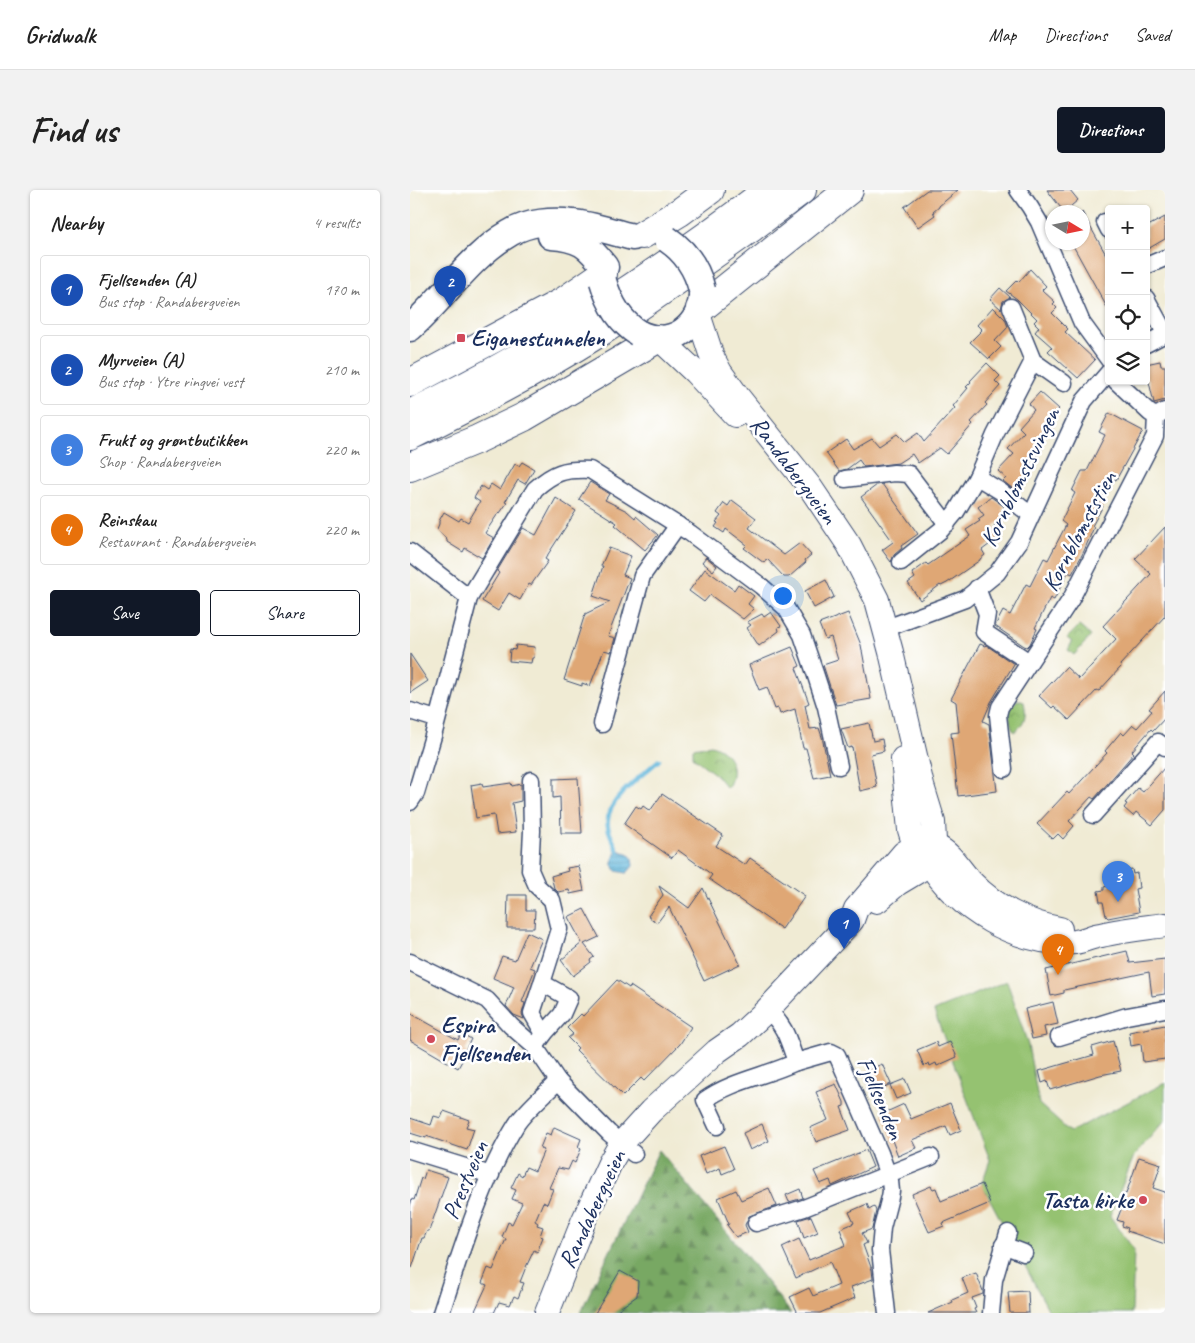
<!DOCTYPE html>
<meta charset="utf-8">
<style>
:root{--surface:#fff;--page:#f2f2f2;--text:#222;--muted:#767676;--line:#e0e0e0;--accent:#111827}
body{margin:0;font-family:Caveat,sans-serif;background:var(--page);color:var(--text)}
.controls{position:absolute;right:15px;top:15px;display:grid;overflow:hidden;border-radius:5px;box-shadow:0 1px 4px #0004}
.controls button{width:45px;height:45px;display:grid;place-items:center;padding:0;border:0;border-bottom:1px solid var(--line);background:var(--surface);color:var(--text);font:25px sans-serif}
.compass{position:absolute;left:635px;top:15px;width:45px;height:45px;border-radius:50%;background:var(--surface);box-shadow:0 1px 4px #0004;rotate:100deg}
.you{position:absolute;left:372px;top:405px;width:18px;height:18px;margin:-12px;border:4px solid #fff;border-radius:50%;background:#1a73e8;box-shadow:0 0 0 8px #1a73e833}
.badge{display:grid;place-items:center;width:32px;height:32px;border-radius:50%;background:var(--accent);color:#fff;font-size:16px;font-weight:700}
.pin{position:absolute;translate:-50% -41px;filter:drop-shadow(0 1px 2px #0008)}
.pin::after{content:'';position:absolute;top:26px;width:18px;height:15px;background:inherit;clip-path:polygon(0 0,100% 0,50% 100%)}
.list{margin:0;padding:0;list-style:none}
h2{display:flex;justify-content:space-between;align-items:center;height:65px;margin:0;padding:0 20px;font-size:21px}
h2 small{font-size:16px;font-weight:400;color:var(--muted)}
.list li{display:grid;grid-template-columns:32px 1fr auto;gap:15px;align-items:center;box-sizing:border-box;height:70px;margin:0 10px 10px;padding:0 10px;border:1px solid var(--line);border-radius:5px}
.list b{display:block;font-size:19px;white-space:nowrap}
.list p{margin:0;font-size:16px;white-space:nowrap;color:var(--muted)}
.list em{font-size:16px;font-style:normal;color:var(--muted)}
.actions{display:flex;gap:10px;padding:15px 20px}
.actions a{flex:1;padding:11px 0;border:1px solid var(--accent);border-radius:5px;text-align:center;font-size:18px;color:var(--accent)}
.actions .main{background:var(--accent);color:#fff}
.icon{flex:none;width:28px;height:28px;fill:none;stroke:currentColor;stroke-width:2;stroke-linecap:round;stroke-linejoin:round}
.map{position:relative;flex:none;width:755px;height:1123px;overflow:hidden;border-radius:5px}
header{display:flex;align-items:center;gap:30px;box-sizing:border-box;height:70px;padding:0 25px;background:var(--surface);border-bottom:1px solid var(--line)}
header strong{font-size:24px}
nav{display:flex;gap:28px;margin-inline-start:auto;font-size:18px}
.intro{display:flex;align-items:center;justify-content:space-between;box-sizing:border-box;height:120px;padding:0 30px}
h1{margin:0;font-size:35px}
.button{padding:12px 22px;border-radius:5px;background:var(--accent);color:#fff;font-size:18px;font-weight:700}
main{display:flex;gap:30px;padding:0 30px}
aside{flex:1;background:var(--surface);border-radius:5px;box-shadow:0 1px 4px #0004}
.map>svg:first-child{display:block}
</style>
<header>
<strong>Gridwalk</strong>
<nav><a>Map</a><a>Directions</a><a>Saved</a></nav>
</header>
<div class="intro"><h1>Find us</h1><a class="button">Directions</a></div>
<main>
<aside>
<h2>Nearby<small>4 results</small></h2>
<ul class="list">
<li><span class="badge" style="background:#1a4fb4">1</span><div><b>Fjellsenden (A)</b><p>Bus stop · Randabergveien</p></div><em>170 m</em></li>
<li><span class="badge" style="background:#1a4fb4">2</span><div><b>Myrveien (A)</b><p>Bus stop · Ytre ringvei vest</p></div><em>210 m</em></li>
<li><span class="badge" style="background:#3f7fe0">3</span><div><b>Frukt og grøntbutikken</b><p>Shop · Randabergveien</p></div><em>220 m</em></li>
<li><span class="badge" style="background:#e8710a">4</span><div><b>Reinskau</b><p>Restaurant · Randabergveien</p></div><em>220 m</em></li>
</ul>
<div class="actions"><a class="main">Save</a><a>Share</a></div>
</aside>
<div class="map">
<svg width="755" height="1123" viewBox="0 0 755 1123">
<defs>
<pattern id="forest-firs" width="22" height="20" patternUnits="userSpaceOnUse" patternTransform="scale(1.25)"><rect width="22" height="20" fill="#78a863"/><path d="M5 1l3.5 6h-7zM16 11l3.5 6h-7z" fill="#628955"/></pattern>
<pattern id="park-crowns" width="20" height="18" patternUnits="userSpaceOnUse" patternTransform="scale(1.25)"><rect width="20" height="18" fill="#95c271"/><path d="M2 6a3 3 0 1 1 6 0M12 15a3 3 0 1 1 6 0" fill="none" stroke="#799e60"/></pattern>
<pattern id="water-rules" width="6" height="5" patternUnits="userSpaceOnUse" patternTransform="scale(1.25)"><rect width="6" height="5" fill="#5eb5da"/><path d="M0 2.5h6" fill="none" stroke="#4d94b4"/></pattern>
</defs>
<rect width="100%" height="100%" fill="#fff"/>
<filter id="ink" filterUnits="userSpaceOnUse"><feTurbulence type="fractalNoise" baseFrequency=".02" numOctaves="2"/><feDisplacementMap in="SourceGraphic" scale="10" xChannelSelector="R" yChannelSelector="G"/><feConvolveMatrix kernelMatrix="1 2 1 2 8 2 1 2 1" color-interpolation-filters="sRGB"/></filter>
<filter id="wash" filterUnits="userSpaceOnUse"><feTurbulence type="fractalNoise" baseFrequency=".0096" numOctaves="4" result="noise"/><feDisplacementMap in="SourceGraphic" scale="20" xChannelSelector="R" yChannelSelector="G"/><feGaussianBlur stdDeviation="1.12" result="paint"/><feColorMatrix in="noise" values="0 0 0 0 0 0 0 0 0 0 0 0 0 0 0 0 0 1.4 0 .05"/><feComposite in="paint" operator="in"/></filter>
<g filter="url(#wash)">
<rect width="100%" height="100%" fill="#f0ebd4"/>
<path fill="#95c271" stroke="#587868" d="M597 791 618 855 629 914 660 942 755 893V930L724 966 700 1026 724 1060 722 1123H640L577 1004 571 996 580 970 524 821Z"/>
<path fill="url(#forest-firs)" stroke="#4a6c60" d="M249 960 331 1059 381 1123H170Z"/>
<g fill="url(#park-crowns)" stroke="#587868">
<path d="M669 436 681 446 664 465 658 460 662 452 657 448Z"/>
<path d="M608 510 614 512C617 525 615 534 604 542 598 531 597 517 608 510Z"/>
<path d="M301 555C320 560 328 579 318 597H316L306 585 283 567V558Z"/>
</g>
<path fill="url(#water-rules)" stroke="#3c729c" d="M207 659 212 662 218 663 222 668 223 676 217 683 206 681 202 672Z"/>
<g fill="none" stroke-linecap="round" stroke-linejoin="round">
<path stroke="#5eb5da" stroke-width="4.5" d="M207 659C203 650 196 639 198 629 200 607 234 584 249 570"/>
</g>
<g id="blocks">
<g fill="#dfa774">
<path d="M517 0H548L529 16V17L523 22 525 25 508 37 494 17Z"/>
<path d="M637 0H660L668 10 654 22Z"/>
<path d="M672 22 699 70V121L661 52H672Z"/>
<path d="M755 27V49L736 60V37Z"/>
<path d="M620 79 636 96 632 100 645 112 643 114 647 118 642 123 658 139 655 142 685 170 668 188 638 161 642 157 625 142 629 137 624 132 627 129 607 109 596 101 607 90 609 92Z"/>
<path d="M590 98 600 107 593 111 591 119 580 109Z"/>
<path d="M583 117 595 129 598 137 585 151 591 157 579 169 560 152 572 140 567 135Z"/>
<path d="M750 171 751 176H755V210L744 213 738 188H736V174Z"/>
<path d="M577 173 590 186 585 191 590 196 575 213 577 215 561 232 563 234 537 264 530 258 508 273 502 264 488 273 454 277 449 270 437 279 429 281 416 263 436 249 443 259 462 248 469 256 487 244 495 252 508 243 514 252 545 218 543 216 558 198 556 197 561 192 560 191Z"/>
<path d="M630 202 649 219 638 230 644 236 628 253 633 258 618 275 623 279 608 296 611 299 608 303 593 291 596 288 588 281 604 264 598 259 614 242 609 237 624 220 619 214Z"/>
<path d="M699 223 733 241 706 290 702 288 689 314 693 316 682 336 684 337 674 361 662 384 658 382 644 410 640 408 625 438 627 439 620 454 617 457 614 456 585 436 593 421 600 425 616 394 620 396 634 368 638 370 656 335 651 331 665 303 662 301 672 281H677L695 245 689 242Z"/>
<path d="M112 272 124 279 115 294 108 290 95 312 97 313 90 323 89 322 75 343 84 348 72 368 55 358 53 362 37 352V350L27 339 29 334V331L34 322 49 331 51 328 58 332 70 312 64 308 71 296 77 300 81 294 90 300 105 274 109 276Z"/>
<path d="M180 292 199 304 195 310 217 321 225 328 226 326 248 345 235 360 205 335 207 333 169 309Z"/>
<path d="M472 294 508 344 491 356 492 358 484 365 481 372 472 360 483 352 451 307 467 295Z"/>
<path d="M581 307 595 317 592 320 596 327 584 336 591 346 572 360 575 365 570 369V370L537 393 531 396 530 395 510 410 498 393 505 388 502 383 516 373 518 375 560 346 556 340 570 331 568 329 574 325 568 317Z"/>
<path d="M146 308 166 321 135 369 138 371 121 395 119 394 110 410 99 403 88 421 72 411 89 383 87 381 113 338 126 345Z"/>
<path d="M322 310 346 328 339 338 374 365 390 353 401 365 395 370 396 372 379 387H374L357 369 354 373 334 358 337 355 316 339 314 343 305 337 308 333 306 332 311 326 307 323 314 313 318 316Z"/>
<path d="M755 337V426L710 475 711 477 689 501 687 500 659 530 644 516 642 518 629 506 656 477 669 489 706 449 693 436 741 384 725 369Z"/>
<path d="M199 358 221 366 213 385 220 388 198 446 205 448 201 462 194 460 180 496 172 493V496L154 490 175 424 200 412 183 406 193 376H191Z"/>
<path d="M296 367 307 376 303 381 292 372Z"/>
<path d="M295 379 324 400 328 394 344 406 338 414 344 419 333 429 300 405 294 412 279 401Z"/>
<path d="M416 390 424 407 404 418 395 401Z"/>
<path d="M361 422 371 436 368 437 369 441 349 456 337 438 341 435 337 432 352 424 354 427Z"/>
<path d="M438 423 451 455 461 509 426 515 413 475 428 470 421 447 415 449 409 434Z"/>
<path d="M570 454 575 456 576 455 604 474 581 512 573 531 579 534 587 601 548 606 541 543 549 542 546 512 541 509Z"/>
<path d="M106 455 125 457 124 468H122L121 473 99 471 100 459 105 460Z"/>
<path d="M382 457 390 476 386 478 399 513 395 515 400 539 409 538 412 547 420 585 404 588 396 558H393L385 519 370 524 368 518 365 519 357 497 349 500 339 475Z"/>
<path d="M0 464 18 491 0 503Z"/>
<path d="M755 501V528L743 541 741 539 722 561 724 563 712 577 684 609 681 607 659 631 664 636 653 649 648 644 643 649 627 634 657 602 659 604 697 563 695 561 711 542 714 545 723 535 727 538 742 521 739 519Z"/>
<path d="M459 533 463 551 472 549 474 561 461 564 467 597 450 601 442 557 438 558 431 539Z"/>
<path d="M755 577V620L742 635 726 622 723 626 714 618 717 614 715 613 728 598 733 602Z"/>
<path d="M168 588 172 643H151L150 607 143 608V589Z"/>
<path d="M72 593 73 597 101 593 102 596 111 594V611L102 613 106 642 87 644 84 625 66 628 61 595Z"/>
<path d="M252 604 313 645 306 656 335 675 340 668 395 706 372 739 299 689 302 685 301 684 268 660 262 668 214 634 226 616 231 619 233 616 240 621Z"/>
<path d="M169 676 174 701 160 704 159 700 148 702 144 698 141 686 158 681 157 678Z"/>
<path d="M722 679 723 684 727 683 729 698 725 699 729 722 698 728 696 726 693 712H690L688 701 694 700V697L702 695 700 687 707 686 706 682Z"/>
<path d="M249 696 279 718 293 698 330 774 294 791 259 717 247 733 238 726 253 705Z"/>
<path d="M98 705H116V720H125L124 738H97Z"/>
<path d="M174 719 189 747 174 754 184 767 180 770 181 772 163 786 151 770 172 753 158 727Z"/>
<path d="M117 742 132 749 120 777 125 779 112 812 115 813 112 824 114 829 104 825 96 816 104 797 83 788 92 766 105 770Z"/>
<path d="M717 761 720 773 755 769V804L742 806 739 782 654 800V803L641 806 636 780Z"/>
<path d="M207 790 219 798 220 796 281 837 270 854 234 891 231 888 213 906 166 860 168 858 158 848 163 844 157 838 171 824 173 826Z"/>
<path d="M643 812 648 834 634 837 636 846 622 849 615 819Z"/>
<path d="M0 823 48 850 51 843 61 849 55 861 57 862 48 878 0 850Z"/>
<path d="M755 835V869L733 872 731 854 721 856 719 842Z"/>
<path d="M703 851 711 881 690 885 640 900 637 891 632 893 629 881 684 865 682 857Z"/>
<path d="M526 852 528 857 540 852 547 867 527 876 526 873 520 876 519 873 514 876 507 860Z"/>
<path d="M472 874 481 894 468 900 467 897 461 900 454 882Z"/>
<path d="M495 889 501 903 486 909 480 895Z"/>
<path d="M426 894 434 912V916L431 917 440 940 406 952 400 938 418 930 406 902Z"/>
<path d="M540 913 551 940 540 945 536 936 502 950 506 958 488 966 472 924 494 914 501 929Z"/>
<path d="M34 921 59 930 56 937 64 939 57 960 16 946V948L0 943V928L21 935 24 926 31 928Z"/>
<path d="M352 934 359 951 340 960 333 943Z"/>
<path d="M144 937 171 949 168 957 171 959 165 973 162 971 158 980 148 978 139 998 143 999 137 1014 133 1012 125 1031 128 1033 127 1035 133 1037 130 1046 133 1047 127 1062 124 1060 116 1077 110 1092 114 1093 108 1108 104 1106 100 1115 89 1112 84 1123H64L77 1095 72 1093 78 1078 83 1080 96 1049 92 1047 98 1032 102 1034 112 1013 102 1009 106 1000 101 998 108 983 112 986 116 977 125 981 134 960 130 958 136 943 141 945Z"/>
<path d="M314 956 324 979 312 984 310 978 296 984 289 966Z"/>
<path d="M456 960 463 977 422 996 420 990 410 994 404 981Z"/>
<path d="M729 967 751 974 743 998 755 1002V1054L717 1041 718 1038 712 1036 713 1032 707 1030 712 1017 710 1016 714 1004H716Z"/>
<path d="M16 980 38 987 19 1041H17L14 1048H12L2 1078H0V1016L2 1009 4 1010 11 988 13 989Z"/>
<path d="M572 994 580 1013 533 1033 534 1036 519 1042 502 1004 521 996 523 999 526 998 531 1011Z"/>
<path d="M359 998 367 1016 339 1026 335 1035 338 1042 326 1047 317 1035 319 1034 308 1008 326 1000 331 1010Z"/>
<path d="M390 999 393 1008 379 1012 376 1005Z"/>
<path d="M457 1014 459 1019 464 1016 466 1021 462 1039 452 1043 457 1053 453 1055 462 1080 463 1089 441 1097 445 1108 410 1123H388L380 1107 399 1098 403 1106 429 1095 420 1072 386 1088 372 1057 389 1049 399 1070 436 1055 430 1039 444 1033 439 1022Z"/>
<path d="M401 1026 408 1042 394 1048 388 1030Z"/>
<path d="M210 1081 228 1091 227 1106 203 1123H185Z"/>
<path d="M566 1083 573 1101V1104L562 1108 566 1118 564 1119 566 1123H518L543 1112 542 1110 558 1103 552 1088Z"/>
<path d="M618 1101 619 1123H600L598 1102Z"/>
</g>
</g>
</g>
<g filter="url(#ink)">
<use href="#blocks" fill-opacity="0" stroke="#3b4b70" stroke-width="1"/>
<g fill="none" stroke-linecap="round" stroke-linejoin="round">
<defs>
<g id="minor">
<path d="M608 0 620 17 629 32 672 133 699 170"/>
<path d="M695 32 699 40"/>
<path d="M736 76 755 68"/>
<path d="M736 108 755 143"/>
<path d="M601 117 623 171 654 193"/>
<path d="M736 154 755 144"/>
<path d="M706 191 740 223 746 226 755 221"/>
<path d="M435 289 484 283 499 284 537 334"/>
<path d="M621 325 590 301 567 287 585 245 623 171"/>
<path d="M0 362 59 408"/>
<path d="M491 372 531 340 546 322 567 287"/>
<path d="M567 398 577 424 574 442 619 472"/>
<path d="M474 439 555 409 587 383 609 352 674 211 699 182"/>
<path d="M0 521 26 529"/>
<path d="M192 534 232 386 268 335"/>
<path d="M594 579 588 525 590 517 661 409 745 246 746 226"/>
<path d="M121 590 122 641 120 680 127 696 142 710 149 739 132 793 159 808 152 824 134 844 125 857"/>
<path d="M0 612 6 603 23 546 59 408 125 299C144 282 154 279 180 280L280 343 351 396 376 418 392 445 405 483 416 517 429 576"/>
<path d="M683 625 748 552 755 557"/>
<path d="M0 772 77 810 101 836 125 857 148 891 199 943 224 964"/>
<path d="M132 793 122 823 134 844"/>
<path d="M357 820C375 835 378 849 386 872L421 862 427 865 470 963 480 991 481 1001 480 1007 472 1038 470 1060 477 1123"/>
<path d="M649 847 717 826 755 819"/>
<path d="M307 936 295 910C321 891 356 886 386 872"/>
<path d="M0 960 81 985"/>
<path d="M346 1033 394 1018 521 967"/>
<path d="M593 1055 614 1063"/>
<path d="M31 1123C51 1062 72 990 106 935 113 923 136 903 148 891"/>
<path d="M581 1123 584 1090 598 1043"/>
</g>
<g id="secondary">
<path d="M288 124 302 167 310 182 328 207 400 297 439 355 467 410 481 462 512 596 523 632 524 651"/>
<path d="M251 150 285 182 325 225"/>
<path d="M493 569 500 640 504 653 503 658 504 663 510 669"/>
<path d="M527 657C542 664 550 681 562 693 584 716 618 734 650 739"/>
<path d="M518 671C548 720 606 755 665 752 674 751 682 746 691 745 712 740 734 738 755 735"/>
<path d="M467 711 488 693 508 681 514 671"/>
<path d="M137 1123 173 1032 200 973 211 954 241 921 307 861 330 845 357 820 442 730 446 719 494 663 503 658"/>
</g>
<g id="primary">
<path d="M141 46C170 48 178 55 195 77"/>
<path d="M0 138C34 108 60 66 100 43 118 32 143 30 163 33 183 35 204 43 223 47"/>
<path d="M228 143C261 160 294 136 292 100"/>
</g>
<g id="trunk">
<path d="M341 38 392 0"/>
<path d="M232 45 270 22 300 0"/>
<path d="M290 119 439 0"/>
</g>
<g id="motorway">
<path d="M0 193 154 111 193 84"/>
<path d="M0 224C128 163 246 86 358 0"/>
<path d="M0 246C62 215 125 183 184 146 238 112 289 75 341 38"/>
<path d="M0 277 68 249 114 227 247 149"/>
</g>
</defs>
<use href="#minor" stroke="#3b4b70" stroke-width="19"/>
<use href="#secondary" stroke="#3b4b70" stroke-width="26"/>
<use href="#primary" stroke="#3b4b70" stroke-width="29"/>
<use href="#trunk" stroke="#3b4b70" stroke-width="30"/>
<use href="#motorway" stroke="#3b4b70" stroke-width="30"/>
<use href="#minor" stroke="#fff" stroke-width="16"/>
<use href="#secondary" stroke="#fff" stroke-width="24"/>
<use href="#primary" stroke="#fff" stroke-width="26"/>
<use href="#trunk" stroke="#fff" stroke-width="28"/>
<use href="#motorway" stroke="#fff" stroke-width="28"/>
<defs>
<g id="primary-bridge">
<path d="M257 49C275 61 287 79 292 100"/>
<path d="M193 91C199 112 209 131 228 143"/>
</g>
</defs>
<use href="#primary-bridge" stroke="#3b4b70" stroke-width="29" stroke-linecap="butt"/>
<use href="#primary-bridge" stroke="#fff" stroke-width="26"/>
</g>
</g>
<g fill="#d1495b" stroke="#fff" stroke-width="2">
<rect x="46" y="143" width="10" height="10" rx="2.5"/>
<circle cx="21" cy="849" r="5"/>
<circle cx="733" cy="1010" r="5"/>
</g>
<g text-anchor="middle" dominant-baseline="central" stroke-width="5" stroke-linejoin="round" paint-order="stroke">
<g font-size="24" font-weight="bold" fill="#1b2f5e" stroke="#fff" text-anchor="start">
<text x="61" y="148">Eiganestunnelen</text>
<text x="31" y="835">Espira<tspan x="31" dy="28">Fjellsenden</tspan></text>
<text x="723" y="1010" text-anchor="end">Tasta kirke</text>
</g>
<g font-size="24" fill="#1b2f5e" stroke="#fff">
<text transform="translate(384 280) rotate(53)">Randabergveien</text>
<text transform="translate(610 287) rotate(-64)">Kornblomstsvingen</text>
<text transform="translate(669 341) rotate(-62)">Kornblomststien</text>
<text transform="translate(471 908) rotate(67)">Fjellsenden</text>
<text transform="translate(55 990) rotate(-67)">Prestveien</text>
<text transform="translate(182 1019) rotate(-65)">Randabergveien</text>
</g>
</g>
</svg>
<div class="controls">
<button>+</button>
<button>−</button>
<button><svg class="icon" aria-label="locate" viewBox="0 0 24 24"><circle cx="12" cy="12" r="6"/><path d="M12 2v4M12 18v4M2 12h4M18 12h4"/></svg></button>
<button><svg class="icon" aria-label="layers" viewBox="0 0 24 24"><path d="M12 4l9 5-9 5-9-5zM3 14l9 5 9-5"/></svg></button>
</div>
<svg class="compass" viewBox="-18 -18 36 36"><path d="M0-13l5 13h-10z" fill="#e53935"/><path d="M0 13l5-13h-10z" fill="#767676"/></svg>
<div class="you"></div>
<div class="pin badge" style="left:434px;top:759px;background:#1a4fb4">1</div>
<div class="pin badge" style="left:40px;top:117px;background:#1a4fb4">2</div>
<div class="pin badge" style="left:708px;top:712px;background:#3f7fe0">3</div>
<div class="pin badge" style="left:648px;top:785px;background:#e8710a">4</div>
</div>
</main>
